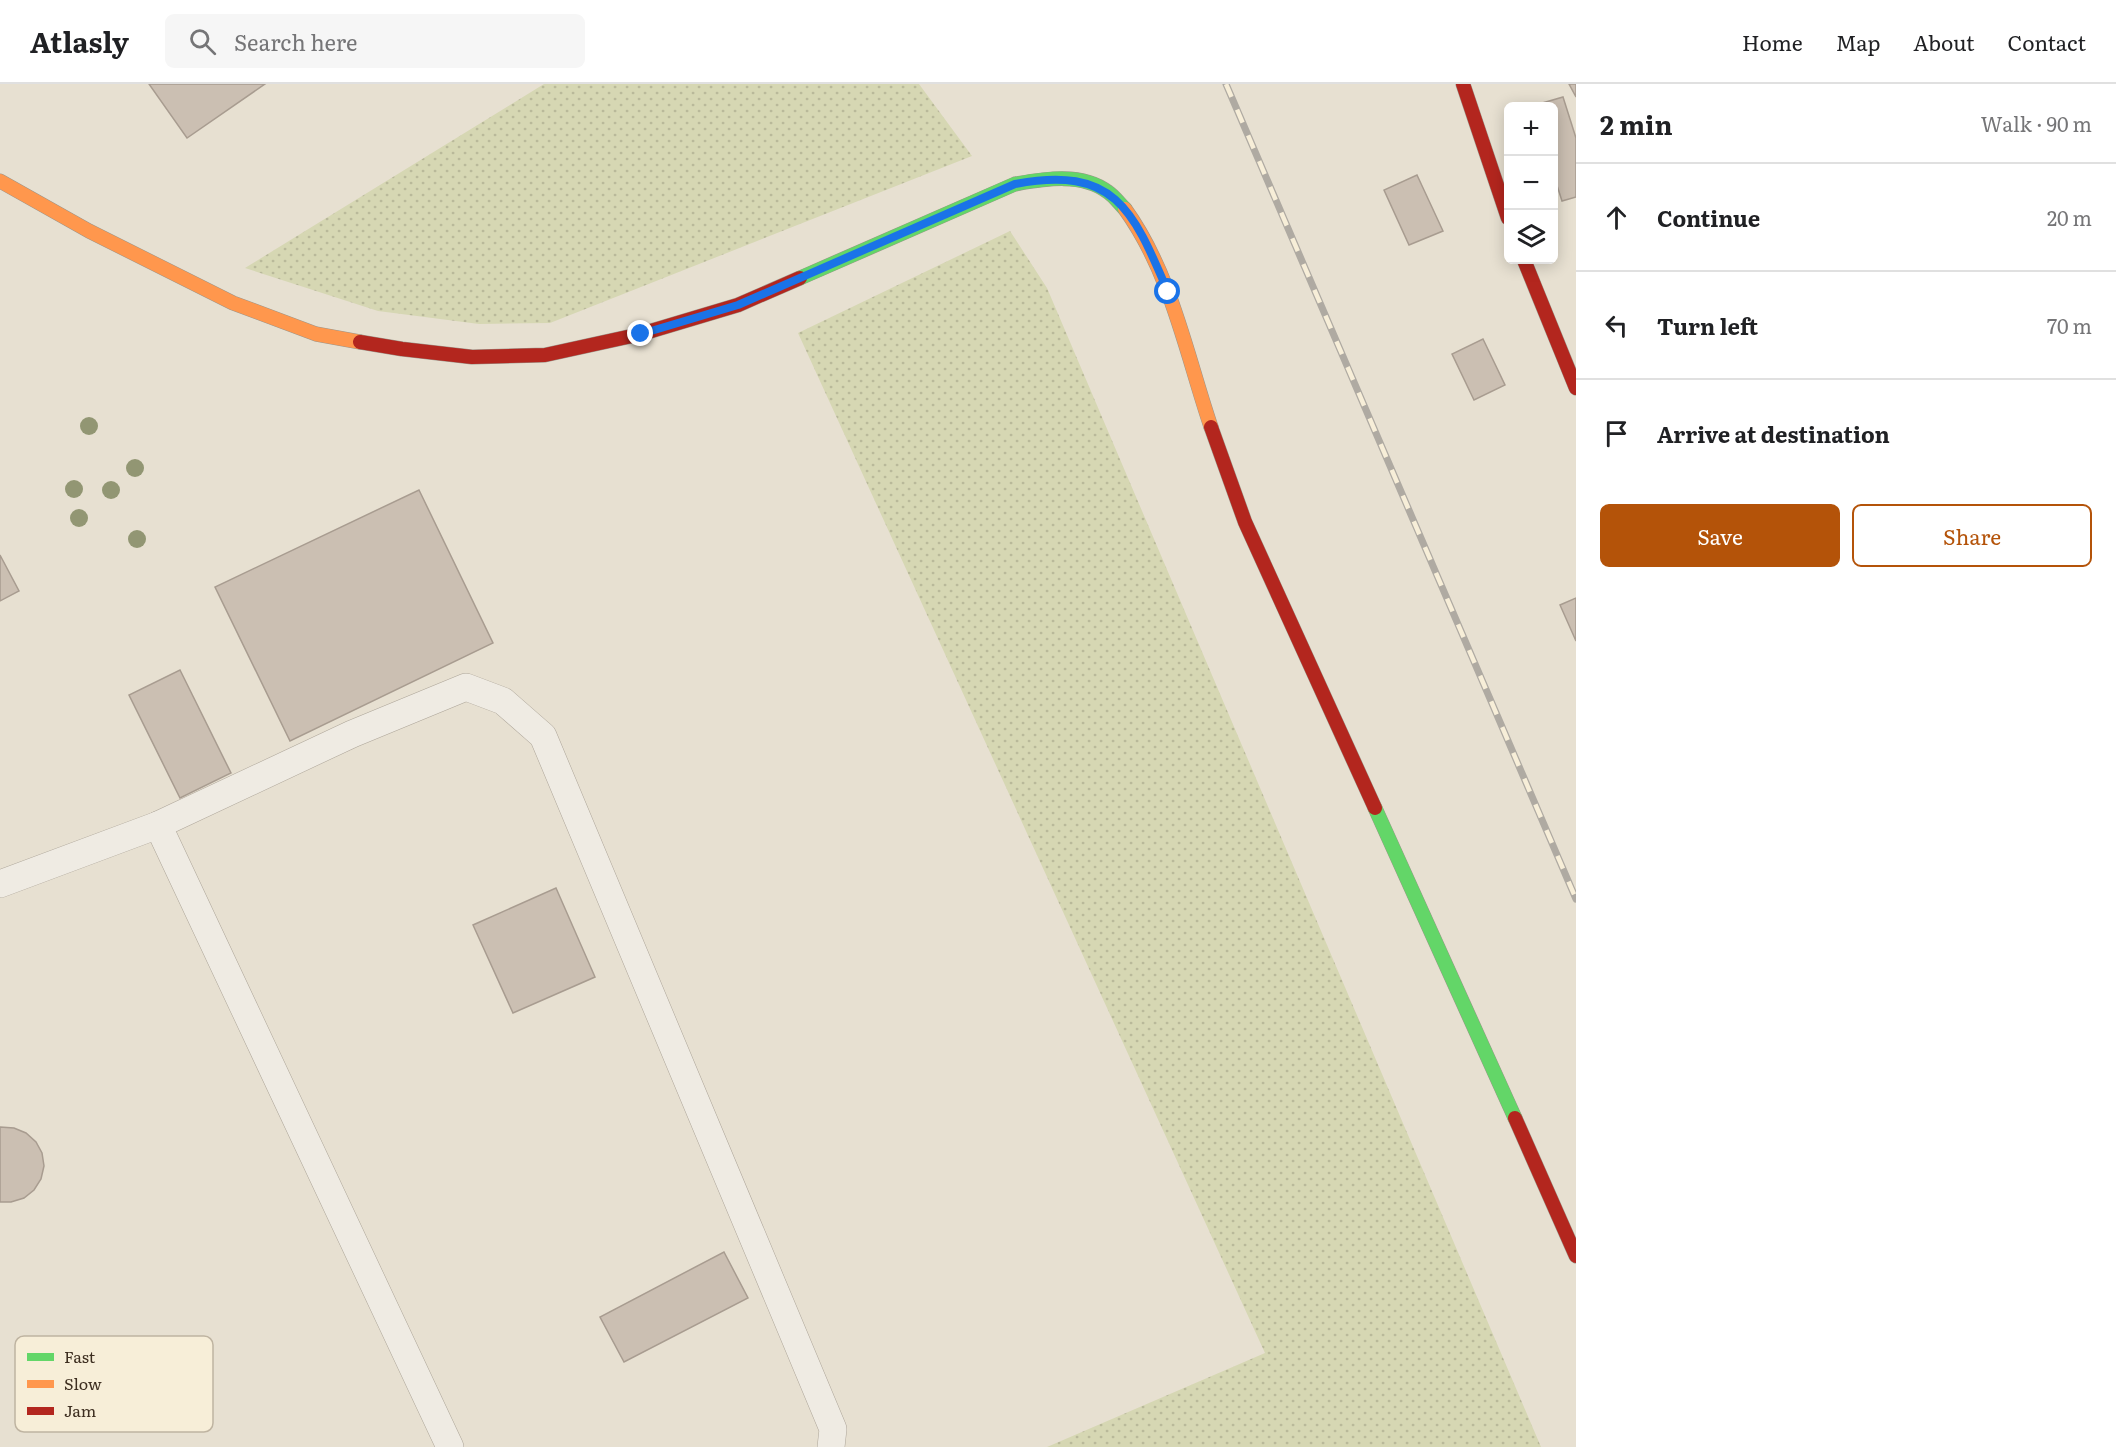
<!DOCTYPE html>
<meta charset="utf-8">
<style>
:root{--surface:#fff;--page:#f6f6f6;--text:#202124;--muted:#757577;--line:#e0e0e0;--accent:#b45309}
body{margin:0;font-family:Literata,serif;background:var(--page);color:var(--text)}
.controls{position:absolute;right:18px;top:18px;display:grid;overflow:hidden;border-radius:9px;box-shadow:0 3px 15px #0003}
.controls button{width:54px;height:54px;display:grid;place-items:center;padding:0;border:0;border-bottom:2px solid var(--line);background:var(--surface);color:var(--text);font:30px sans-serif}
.stop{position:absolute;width:18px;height:18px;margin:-14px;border:4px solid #1a73e8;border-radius:50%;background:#fff}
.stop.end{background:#1a73e8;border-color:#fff;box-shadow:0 2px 6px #0008}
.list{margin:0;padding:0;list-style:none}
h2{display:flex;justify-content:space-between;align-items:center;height:78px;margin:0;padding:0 24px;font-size:26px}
h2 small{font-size:20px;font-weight:400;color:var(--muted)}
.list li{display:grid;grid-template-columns:39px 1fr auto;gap:18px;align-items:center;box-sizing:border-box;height:108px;padding:0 24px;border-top:2px solid var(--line)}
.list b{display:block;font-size:22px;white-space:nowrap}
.list em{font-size:20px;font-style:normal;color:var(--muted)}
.actions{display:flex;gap:12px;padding:18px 24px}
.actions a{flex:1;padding:14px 0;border:2px solid var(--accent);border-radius:9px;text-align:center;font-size:21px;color:var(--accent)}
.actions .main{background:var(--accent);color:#fff}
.icon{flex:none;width:33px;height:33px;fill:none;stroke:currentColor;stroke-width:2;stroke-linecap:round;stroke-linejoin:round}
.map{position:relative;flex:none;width:1576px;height:1363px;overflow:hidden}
header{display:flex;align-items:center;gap:36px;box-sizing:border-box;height:84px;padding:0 30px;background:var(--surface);border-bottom:2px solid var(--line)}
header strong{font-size:28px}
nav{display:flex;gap:33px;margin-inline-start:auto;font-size:21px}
.search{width:420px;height:54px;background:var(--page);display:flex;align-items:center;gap:15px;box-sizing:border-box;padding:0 21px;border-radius:9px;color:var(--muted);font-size:22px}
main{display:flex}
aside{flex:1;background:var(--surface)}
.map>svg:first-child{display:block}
</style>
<header>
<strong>Atlasly</strong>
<div class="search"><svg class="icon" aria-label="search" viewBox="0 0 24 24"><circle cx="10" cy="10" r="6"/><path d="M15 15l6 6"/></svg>Search here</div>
<nav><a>Home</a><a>Map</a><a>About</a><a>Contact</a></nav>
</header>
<main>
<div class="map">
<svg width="1576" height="1363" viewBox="0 0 1576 1363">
<defs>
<pattern id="grass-dots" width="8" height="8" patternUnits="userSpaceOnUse" patternTransform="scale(1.5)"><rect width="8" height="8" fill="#d6d7b3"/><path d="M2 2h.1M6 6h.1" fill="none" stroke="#b9b99a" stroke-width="1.8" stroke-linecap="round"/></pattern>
</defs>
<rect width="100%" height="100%" fill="#e7e0d1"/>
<g fill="url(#grass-dots)">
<path d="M544 0H919L972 72 550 239 479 240 378 227 245 184Z"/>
<path d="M1010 147 1047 204 1541 1363H1047L1265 1269 798 249Z"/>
</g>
<g fill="#cbbfb2" stroke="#a89c90" stroke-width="1.5">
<path d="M149 0H265L187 54Z"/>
<path d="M1569 0H1576V13Z"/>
<path d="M1563 13 1576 54V113L1562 117 1554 92V22H1532Z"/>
<path d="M1417 91 1443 147 1409 161 1384 106Z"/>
<path d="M1483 255 1505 301 1474 316 1452 270Z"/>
<path d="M419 406 493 559 290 657 215 503Z"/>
<path d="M0 471 19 507 0 517Z"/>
<path d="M1576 514V557L1560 521Z"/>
<path d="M180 586 231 689 180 714 129 611Z"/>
<path d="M556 804 595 893 513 929 473 841Z"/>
<path d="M0 1043 14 1044 26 1049 36 1058 42 1069 44 1082 41 1095 34 1106 24 1114 11 1118H0Z"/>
<path d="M724 1168 748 1214 624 1278 600 1233Z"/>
</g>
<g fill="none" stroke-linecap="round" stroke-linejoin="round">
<defs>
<g id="lane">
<path d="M158 741 450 1363"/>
<path d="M0 800 158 741 352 650 466 603 503 617 543 652 833 1345 831 1363"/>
</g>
<g id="fast">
<path d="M800 194 1015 100C1044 95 1082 88 1108 108 1114 112 1119 119 1125 125"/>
<path d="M1375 724 1515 1034"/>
</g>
<g id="slow">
<path d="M0 97 89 147 233 219 316 250 360 258"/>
<path d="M1125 125C1171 189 1186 269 1211 343"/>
</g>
<g id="jam">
<path d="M1463 0 1508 134"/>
<path d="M1524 176 1576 304"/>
<path d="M360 258 402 265 472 273 545 271 641 250 738 221 800 194"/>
<path d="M1211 343 1245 438 1375 724"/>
<path d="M1515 1034 1576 1172"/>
</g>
</defs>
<use href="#lane" stroke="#ada599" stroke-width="28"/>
<use href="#fast" stroke="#9c958a" stroke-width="15"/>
<use href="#slow" stroke="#9c958a" stroke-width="15"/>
<use href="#jam" stroke="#9c958a" stroke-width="15"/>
<use href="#lane" stroke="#efebe3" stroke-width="27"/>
<use href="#fast" stroke="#63d668" stroke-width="14"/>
<use href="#slow" stroke="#ff974d" stroke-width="14"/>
<use href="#jam" stroke="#b3261e" stroke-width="14"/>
<defs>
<path id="rail" d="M1226 0 1576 815"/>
</defs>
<use href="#rail" stroke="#afaaa2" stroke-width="7"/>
<use href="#rail" stroke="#f7eed8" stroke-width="4.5" stroke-dasharray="14" stroke-linecap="butt"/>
</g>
<g fill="#929673">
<circle cx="89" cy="342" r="9"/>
<circle cx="135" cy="384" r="9"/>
<circle cx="74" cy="405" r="9"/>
<circle cx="111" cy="406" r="9"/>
<circle cx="79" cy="434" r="9"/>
<circle cx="137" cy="455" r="9"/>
</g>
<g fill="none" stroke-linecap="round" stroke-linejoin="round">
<path stroke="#1a73e8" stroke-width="8" d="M641 250 738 221 1015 100C1115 81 1133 126 1168 208"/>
</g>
<rect x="15" y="1252" width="198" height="96" rx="9" fill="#f7eed8" stroke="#bfb4a1" stroke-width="1.5"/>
<rect x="27" y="1269" width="27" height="8" fill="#63d668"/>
<rect x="27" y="1296" width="27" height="8" fill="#ff974d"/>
<rect x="27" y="1323" width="27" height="8" fill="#b3261e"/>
<g font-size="16" fill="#3d2e20">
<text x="64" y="1279">Fast</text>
<text x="64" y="1306">Slow</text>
<text x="64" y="1333">Jam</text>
</g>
</svg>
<div class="controls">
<button>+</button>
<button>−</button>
<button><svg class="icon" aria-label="layers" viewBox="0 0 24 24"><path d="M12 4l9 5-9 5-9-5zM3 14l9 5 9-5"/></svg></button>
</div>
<div class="stop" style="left:1168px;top:208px"></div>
<div class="stop end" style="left:641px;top:250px"></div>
</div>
<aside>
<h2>2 min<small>Walk · 90 m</small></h2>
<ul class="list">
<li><svg class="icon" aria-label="ahead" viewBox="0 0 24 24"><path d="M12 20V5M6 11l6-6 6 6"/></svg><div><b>Continue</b></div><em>20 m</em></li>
<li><svg class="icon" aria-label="left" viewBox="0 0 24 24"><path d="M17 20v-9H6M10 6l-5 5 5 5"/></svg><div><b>Turn left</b></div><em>70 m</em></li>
<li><svg class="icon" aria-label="arrive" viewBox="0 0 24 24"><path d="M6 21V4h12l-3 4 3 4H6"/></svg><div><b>Arrive at destination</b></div></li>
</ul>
<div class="actions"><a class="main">Save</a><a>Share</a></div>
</aside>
</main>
